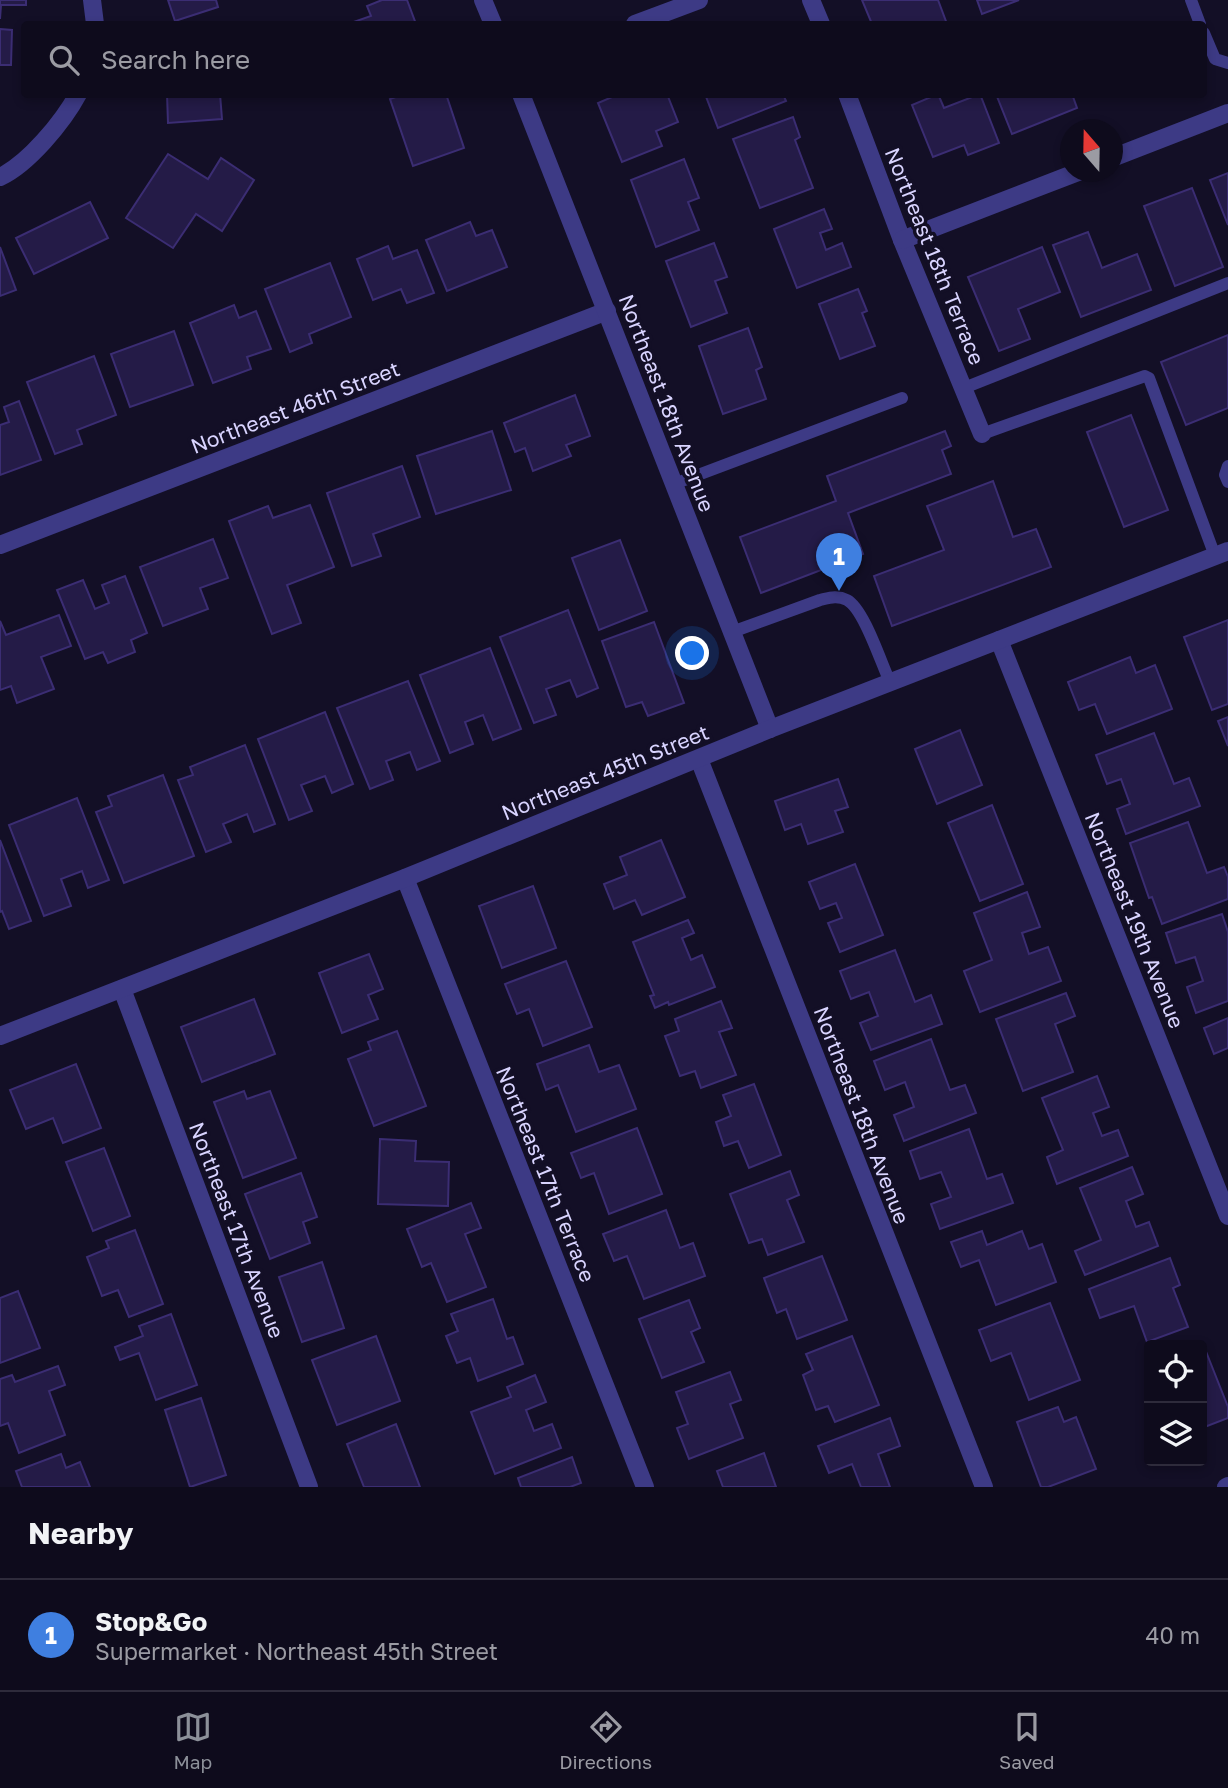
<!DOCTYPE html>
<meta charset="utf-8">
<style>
:root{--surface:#0e0b1c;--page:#1c1929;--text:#f1f3f6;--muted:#9b9ba3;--line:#2e2b3b;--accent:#8c9099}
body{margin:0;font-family:"Golos Text",sans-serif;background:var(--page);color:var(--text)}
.controls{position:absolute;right:21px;bottom:21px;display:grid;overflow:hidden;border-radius:7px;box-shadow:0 4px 10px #0003}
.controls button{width:63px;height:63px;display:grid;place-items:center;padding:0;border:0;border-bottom:2px solid var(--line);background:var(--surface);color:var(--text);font:35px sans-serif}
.compass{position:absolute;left:1060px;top:119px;width:63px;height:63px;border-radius:50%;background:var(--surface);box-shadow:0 4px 10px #0003;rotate:340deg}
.you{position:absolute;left:693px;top:654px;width:24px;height:24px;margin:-18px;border:5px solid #fff;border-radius:50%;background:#1a73e8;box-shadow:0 0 0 10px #1a73e833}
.badge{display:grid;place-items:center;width:46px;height:46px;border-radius:50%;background:var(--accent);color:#fff;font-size:23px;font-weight:700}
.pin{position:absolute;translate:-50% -58px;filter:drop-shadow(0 2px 4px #0008)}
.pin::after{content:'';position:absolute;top:37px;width:24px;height:21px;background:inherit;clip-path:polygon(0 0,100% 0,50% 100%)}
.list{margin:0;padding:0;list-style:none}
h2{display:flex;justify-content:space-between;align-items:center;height:91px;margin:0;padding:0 28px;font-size:30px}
h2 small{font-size:23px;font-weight:400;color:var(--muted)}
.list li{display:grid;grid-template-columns:46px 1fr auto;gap:21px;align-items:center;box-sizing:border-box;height:112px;padding:0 28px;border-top:2px solid var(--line)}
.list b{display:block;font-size:26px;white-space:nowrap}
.list p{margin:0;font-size:23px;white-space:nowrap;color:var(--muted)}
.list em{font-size:23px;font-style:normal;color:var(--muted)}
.icon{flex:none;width:38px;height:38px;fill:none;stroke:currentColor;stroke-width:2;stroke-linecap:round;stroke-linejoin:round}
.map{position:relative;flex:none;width:1228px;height:1487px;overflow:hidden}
.search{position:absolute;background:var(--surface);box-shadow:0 4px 10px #0003;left:21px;right:21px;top:21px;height:77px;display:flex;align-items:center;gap:18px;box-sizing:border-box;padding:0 24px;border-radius:7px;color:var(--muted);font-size:26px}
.sheet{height:203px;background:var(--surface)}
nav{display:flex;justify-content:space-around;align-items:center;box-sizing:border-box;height:98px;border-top:2px solid var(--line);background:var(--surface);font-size:19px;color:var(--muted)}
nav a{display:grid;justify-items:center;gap:4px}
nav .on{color:var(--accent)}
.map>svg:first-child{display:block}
</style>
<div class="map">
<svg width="1228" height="1487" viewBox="0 0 1228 1487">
<rect width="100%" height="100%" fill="#130f26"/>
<g fill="#241b47" stroke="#3b2d73" stroke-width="2">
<path d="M0 0H26V5H1L0 19Z"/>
<path d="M168 0H216L218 7 175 21Z"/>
<path d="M382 0H407L416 24H348L371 16 367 6Z"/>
<path d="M862 0H938L947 24H872Z"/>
<path d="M977 0H1019L982 14Z"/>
<path d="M0 29 12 30 11 65H0Z"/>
<path d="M167 94H220L222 119 168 123Z"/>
<path d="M404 94H446L464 148 413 166 390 99Z"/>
<path d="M619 94H667L678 122 656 131 662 146 622 162 598 103Z"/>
<path d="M705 94H783L786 101 718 128Z"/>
<path d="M938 94 944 108 980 94 999 143 968 155 964 145 933 157 912 105Z"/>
<path d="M996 94H1072L1077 108 1012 134Z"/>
<path d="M793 117 800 137 795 140 813 188 760 208 733 139Z"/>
<path d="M168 154 208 179 221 158 254 180 222 231 196 214 173 248 126 218Z"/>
<path d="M684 159 699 198 688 202 699 230 656 247 631 180Z"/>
<path d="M1228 173V225L1210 180Z"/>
<path d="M1192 188 1223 267 1175 286 1144 206Z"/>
<path d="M90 202 108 238 34 274 16 238Z"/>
<path d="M824 209 832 229 820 233 826 250 842 243 851 267 797 288 774 229Z"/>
<path d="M470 222 476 236 492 230 507 267 447 291 426 240Z"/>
<path d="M1088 232 1102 268 1137 254 1151 290 1081 317 1053 245Z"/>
<path d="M714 243 727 277 715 281 727 313 691 327 666 261Z"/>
<path d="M388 246 393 259 417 250 434 293 407 303 401 289 373 300 357 259Z"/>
<path d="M0 247 16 290 0 296Z"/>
<path d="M1042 247 1060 292 1018 309 1030 339 999 351 968 277Z"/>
<path d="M330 263 351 317 309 334 312 343 290 352 265 289Z"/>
<path d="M858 289 867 311 862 313 875 346 840 359 819 304Z"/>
<path d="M234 305 239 318 256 311 271 349 247 357 251 369 213 383 190 323Z"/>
<path d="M748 328 762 367 756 370 766 399 723 414 699 346Z"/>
<path d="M174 331 193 385 130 407 111 354Z"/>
<path d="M1228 335V408L1186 425 1161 362Z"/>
<path d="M94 356 116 415 77 430 82 444 55 454 27 382Z"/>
<path d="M575 395 590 436 566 445 571 456 533 471 525 448 515 452 504 423Z"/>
<path d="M19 401 41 460 0 475V425L9 422 4 407Z"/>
<path d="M1131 415 1168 510 1124 527 1087 432Z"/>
<path d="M492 431 511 490 436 514 417 456Z"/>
<path d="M945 431 951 446 942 450 951 474 848 513 863 554 761 593 740 537 836 501 827 476Z"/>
<path d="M402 466 420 517 373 534 381 556 352 566 327 493Z"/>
<path d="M993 481 1013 537 1036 529 1051 567 892 626 874 576 944 550 927 506Z"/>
<path d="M310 505 334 567 287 585 301 623 272 634 229 521 268 506 273 518Z"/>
<path d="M213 539 228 578 200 588 208 609 163 626 140 567Z"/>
<path d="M620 540 647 611 599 630 572 558Z"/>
<path d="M125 576 147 633 131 640 135 652 108 663 103 652 85 659 57 590 83 580 95 609 109 603 102 585Z"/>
<path d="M568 610 598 688 577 697 570 680 546 689 556 715 534 723 500 637Z"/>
<path d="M59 615 71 646 41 657 54 689 17 703 11 686 0 690V621L6 635Z"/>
<path d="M1228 620V704L1212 710 1184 637Z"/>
<path d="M654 622 684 703 648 716 642 702 626 707 602 641Z"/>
<path d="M490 648 521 729 493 740 483 715 465 722 473 744 450 753 420 675Z"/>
<path d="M1130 657 1136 673 1155 665 1172 709 1107 734 1095 704 1079 710 1068 682Z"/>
<path d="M408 681 440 761 417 770 410 752 386 761 393 780 370 789 337 708Z"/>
<path d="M325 712 353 784 332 793 325 776 301 785 312 811 289 820 258 739Z"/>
<path d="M1228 717V746L1218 721Z"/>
<path d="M960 730 982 785 937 804 915 749Z"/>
<path d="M1154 733 1174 784 1189 778 1200 806 1126 834 1117 809 1130 804 1121 779 1107 784 1096 755Z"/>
<path d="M245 745 275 824 254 832 247 814 223 824 231 842 206 852 178 780 193 775 190 767Z"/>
<path d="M163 775 194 856 124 883 96 812 112 806 108 796Z"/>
<path d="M838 779 848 807 835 811 843 832 808 844 801 824 785 830 775 801Z"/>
<path d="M77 798 109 880 88 888 82 871 61 879 71 906 44 916 9 825Z"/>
<path d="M992 805 1023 884 980 901 948 823Z"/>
<path d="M1188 822 1207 873 1224 867 1228 877V899L1162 924 1152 897 1149 898 1130 843Z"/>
<path d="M0 840 31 921 9 929 2 911 0 912Z"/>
<path d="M661 840 685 897 642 915 635 900 614 909 604 884 627 875 620 857Z"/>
<path d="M855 864 883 935 840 952 828 923 842 918 836 903 820 909 809 882Z"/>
<path d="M533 886 556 948 502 968 479 906Z"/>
<path d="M1027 892 1040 927 1022 933 1029 954 1048 947 1061 981 980 1012 964 971 992 960 974 913Z"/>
<path d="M1222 914 1228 932V1001L1196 1013 1187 987 1203 981 1195 957 1176 963 1166 933Z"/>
<path d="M688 920 694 933 682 938 691 960 702 955 715 987 669 1005 668 1002 655 1008 650 996 654 995 633 942Z"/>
<path d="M895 950 915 1002 931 995 942 1024 871 1050 860 1023 878 1016 869 992 851 999 840 971Z"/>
<path d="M369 954 383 989 368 995 378 1019 342 1033 319 973Z"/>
<path d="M566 961 592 1027 543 1046 529 1009 517 1014 505 984Z"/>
<path d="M1066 993 1075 1016 1055 1024 1073 1072 1023 1091 996 1019Z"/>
<path d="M254 999 275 1054 202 1082 181 1027Z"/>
<path d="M721 1001 732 1028 719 1032 736 1075 701 1088 695 1071 680 1076 665 1036 679 1031 675 1019Z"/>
<path d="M1228 1018V1048L1214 1054 1204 1028Z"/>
<path d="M397 1031 426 1106 374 1126 348 1059 371 1050 368 1042Z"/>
<path d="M931 1039 950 1090 965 1085 976 1113 904 1141 894 1115 914 1107 905 1082 885 1090 874 1061Z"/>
<path d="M589 1045 599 1072 619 1065 636 1109 576 1132 558 1085 546 1090 537 1064Z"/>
<path d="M76 1064 101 1128 63 1143 53 1118 26 1129 10 1090Z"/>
<path d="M1097 1076 1109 1107 1093 1113 1102 1136 1118 1130 1128 1156 1057 1184 1047 1157 1063 1150 1042 1098Z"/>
<path d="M754 1084 781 1155 749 1168 738 1141 724 1146 716 1122 731 1116 723 1095Z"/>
<path d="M244 1091 247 1099 270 1091 296 1158 243 1178 214 1102Z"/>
<path d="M637 1128 662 1194 609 1214 594 1173 581 1178 571 1153Z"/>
<path d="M969 1129 987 1179 1002 1174 1013 1203 940 1229 931 1204 951 1197 941 1172 920 1179 910 1151Z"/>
<path d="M380 1139 416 1141 415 1161 449 1162 448 1206 378 1204Z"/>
<path d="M104 1148 130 1216 93 1231 66 1162Z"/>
<path d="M1132 1167 1143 1194 1126 1201 1136 1227 1149 1222 1158 1246 1085 1275 1075 1251 1101 1240 1080 1188Z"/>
<path d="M790 1171 799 1195 787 1200 804 1242 768 1255 762 1239 749 1243 730 1194Z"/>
<path d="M301 1173 317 1217 303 1222 310 1243 270 1259 245 1194Z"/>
<path d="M471 1203 481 1228 465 1234 486 1287 447 1302 431 1263 422 1267 407 1229Z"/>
<path d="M666 1210 680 1248 693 1243 705 1276 644 1299 627 1256 614 1261 603 1234Z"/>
<path d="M135 1230 163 1304 129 1317 118 1290 102 1296 87 1257 109 1248 106 1241Z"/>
<path d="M982 1231 987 1245 1022 1231 1029 1249 1042 1244 1056 1282 996 1305 979 1260 961 1267 951 1242Z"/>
<path d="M822 1256 847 1320 797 1339 786 1309 777 1313 764 1278Z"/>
<path d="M1170 1258 1180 1285 1173 1288 1188 1327 1147 1342 1134 1306 1100 1318 1089 1289Z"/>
<path d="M322 1262 344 1328 302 1342 279 1277Z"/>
<path d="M18 1291 40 1348 0 1363V1298Z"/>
<path d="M493 1299 507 1339 513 1337 523 1364 478 1381 470 1358 457 1363 446 1336 458 1331 451 1314Z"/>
<path d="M689 1300 700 1328 691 1332 704 1362 662 1378 639 1319Z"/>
<path d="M1050 1303 1080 1380 1029 1400 1011 1353 991 1361 979 1330Z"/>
<path d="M171 1314 197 1385 156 1400 139 1353 120 1360 115 1347 143 1336 139 1326Z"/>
<path d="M376 1336 400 1401 337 1425 312 1360Z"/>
<path d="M852 1336 879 1405 835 1422 828 1406 816 1410 803 1375 813 1370 806 1354Z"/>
<path d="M1205 1349 1228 1407V1418L1202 1428V1350Z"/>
<path d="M58 1366 65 1385 49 1391 65 1435 19 1453 8 1423 0 1426V1379L12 1375 15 1382Z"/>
<path d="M730 1372 741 1400 730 1404 743 1438 689 1459 677 1428 688 1424 676 1392Z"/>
<path d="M535 1375 546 1402 526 1410 534 1431 552 1424 561 1448 495 1474 471 1412 511 1397 507 1387Z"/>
<path d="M201 1398 226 1475 190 1487 165 1410Z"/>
<path d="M1058 1407 1064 1422 1076 1417 1096 1469 1048 1487H1041L1017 1422Z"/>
<path d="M890 1418 900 1446 878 1454 890 1487H861L852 1464 829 1473 818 1446Z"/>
<path d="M396 1424 420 1487H364L347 1444Z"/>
<path d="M764 1453 776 1487H723L717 1471Z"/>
<path d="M61 1454 66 1468 80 1462 90 1487H22L16 1471Z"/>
<path d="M572 1457 581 1483 570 1487H521L518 1478Z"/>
</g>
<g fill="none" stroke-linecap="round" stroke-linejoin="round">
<g stroke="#3d3a85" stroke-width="12">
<path d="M1191 0 1200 24"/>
<path d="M1204 33 1215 59 1228 63"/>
<path d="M964 388 1228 283"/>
<path d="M982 434 1145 376 1149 378 1215 556"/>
<path d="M1228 466 1225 475 1228 482"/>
<path d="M674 484 902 398"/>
<path d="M732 632 820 600C829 598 837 595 847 600 864 609 881 663 890 682"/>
</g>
<g stroke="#3d3a85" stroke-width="18">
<path d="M92 0 95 24"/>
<path d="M811 0 821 24"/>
<path d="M635 24 699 0"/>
<path d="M847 94 902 240 982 434"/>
<path d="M1112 158 1228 113"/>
<path d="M0 177C28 164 63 122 78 94"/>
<path d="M902 240 1078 172"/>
<path d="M0 545 607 311"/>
<path d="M999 640 1228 1216"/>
<path d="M699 759 984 1487"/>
<path d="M405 878 645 1487"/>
<path d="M122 989 309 1487"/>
<path d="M1226 1487 1228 1486"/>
</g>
<g stroke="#3d3a85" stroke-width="18">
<path d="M483 0 493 24"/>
<path d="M521 94 770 729"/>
<path d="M0 1036 405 878 770 729 1228 551"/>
</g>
</g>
<g text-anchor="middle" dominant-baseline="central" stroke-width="7" stroke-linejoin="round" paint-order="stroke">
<g font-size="21" fill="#d9d4ff" stroke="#130f26">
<text transform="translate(935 256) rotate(68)">Northeast 18th Terrace</text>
<text transform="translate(667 403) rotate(69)">Northeast 18th Avenue</text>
<text transform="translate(295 407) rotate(-21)">Northeast 46th Street</text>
<text transform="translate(605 772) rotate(-22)">Northeast 45th Street</text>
<text transform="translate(1135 920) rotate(68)">Northeast 19th Avenue</text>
<text transform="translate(862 1115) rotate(69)">Northeast 18th Avenue</text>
<text transform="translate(546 1174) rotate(68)">Northeast 17th Terrace</text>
<text transform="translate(237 1230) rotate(69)">Northeast 17th Avenue</text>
</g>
</g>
</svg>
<div class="controls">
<button><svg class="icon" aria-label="locate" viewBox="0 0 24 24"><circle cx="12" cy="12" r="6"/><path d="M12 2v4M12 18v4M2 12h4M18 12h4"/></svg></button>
<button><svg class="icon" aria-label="layers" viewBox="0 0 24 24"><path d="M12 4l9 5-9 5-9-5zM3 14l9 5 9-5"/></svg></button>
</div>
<svg class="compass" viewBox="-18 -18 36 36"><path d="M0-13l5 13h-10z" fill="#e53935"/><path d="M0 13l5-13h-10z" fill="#9b9ba3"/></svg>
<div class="you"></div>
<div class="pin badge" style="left:839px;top:591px;background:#3f7fe0">1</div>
<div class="search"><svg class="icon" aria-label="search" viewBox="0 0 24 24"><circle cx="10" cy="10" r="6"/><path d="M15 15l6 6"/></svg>Search here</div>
</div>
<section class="sheet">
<h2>Nearby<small></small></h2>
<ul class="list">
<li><span class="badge" style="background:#3f7fe0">1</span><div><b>Stop&amp;Go</b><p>Supermarket · Northeast 45th Street</p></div><em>40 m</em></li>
</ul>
</section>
<nav>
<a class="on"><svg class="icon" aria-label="map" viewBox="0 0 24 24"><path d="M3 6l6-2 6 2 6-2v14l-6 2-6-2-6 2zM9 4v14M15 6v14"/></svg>Map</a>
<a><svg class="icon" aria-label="directions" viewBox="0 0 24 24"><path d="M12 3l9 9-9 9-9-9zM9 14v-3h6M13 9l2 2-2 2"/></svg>Directions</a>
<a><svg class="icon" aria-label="saved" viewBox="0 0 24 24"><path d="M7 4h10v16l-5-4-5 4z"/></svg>Saved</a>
</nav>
